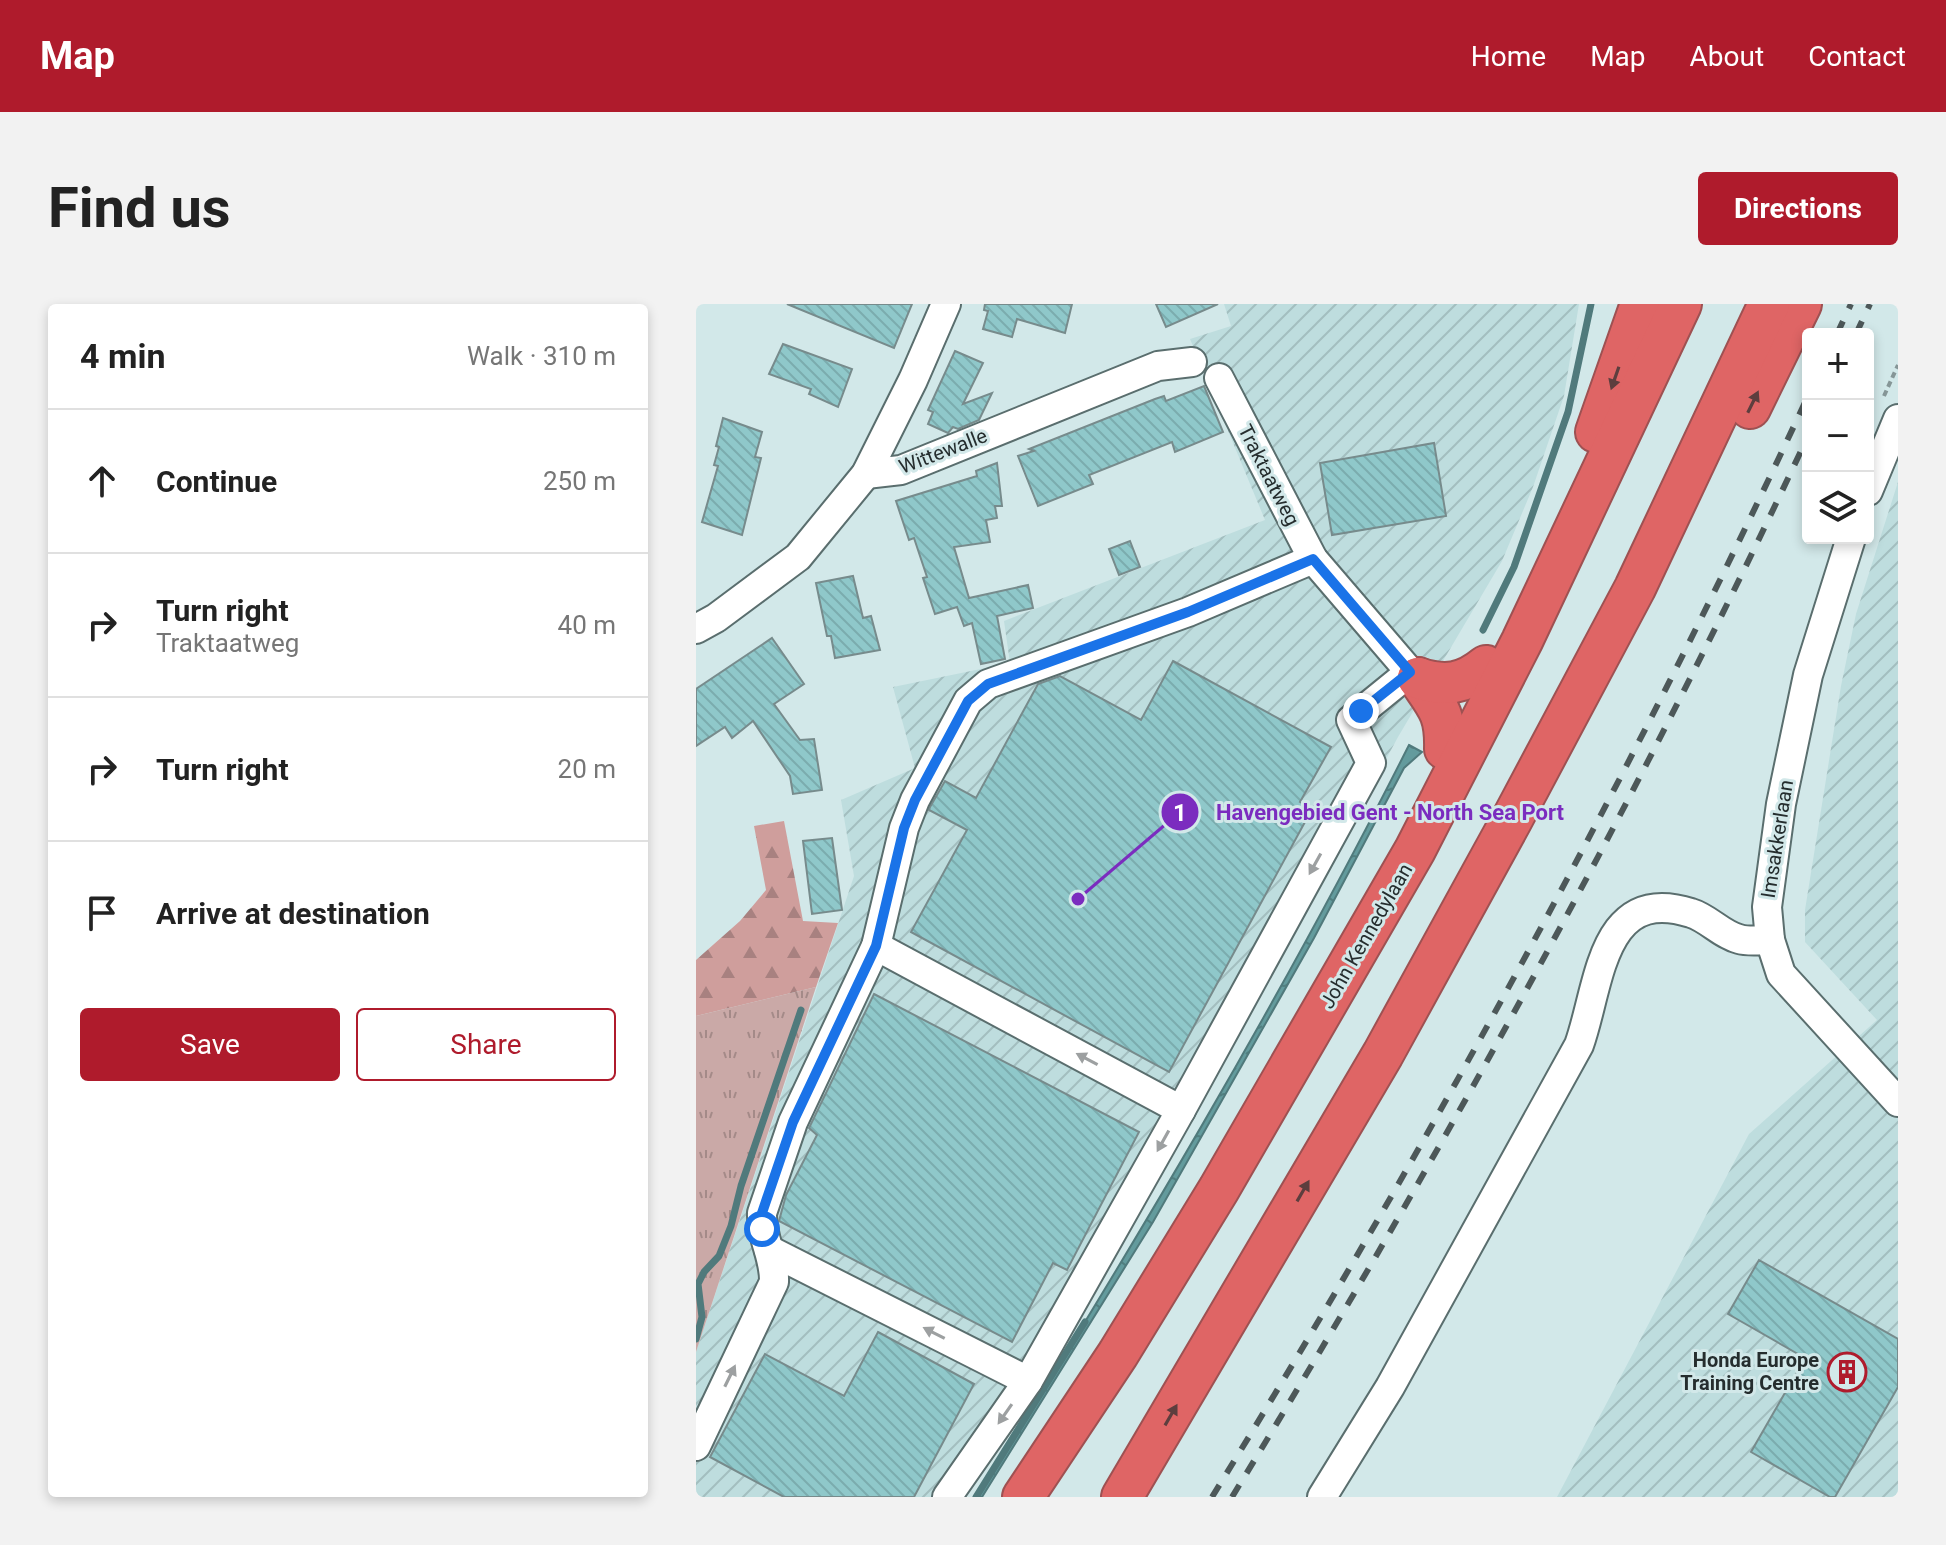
<!DOCTYPE html>
<meta charset="utf-8">
<style>
:root{--surface:#fff;--page:#f2f2f2;--text:#222;--muted:#767676;--line:#e0e0e0;--accent:#af1b2c}
body{margin:0;font-family:Roboto,sans-serif;background:var(--page);color:var(--text)}
.controls{position:absolute;right:24px;top:24px;display:grid;overflow:hidden;border-radius:8px;box-shadow:0 4px 12px #0003}
.controls button{width:72px;height:72px;display:grid;place-items:center;padding:0;border:0;border-bottom:2px solid var(--line);background:var(--surface);color:var(--text);font:40px sans-serif}
.stop{position:absolute;width:24px;height:24px;margin:-18px;border:6px solid #1a73e8;border-radius:50%;background:#fff}
.stop.end{background:#1a73e8;border-color:#fff;box-shadow:0 2px 8px #0008}
.list{margin:0;padding:0;list-style:none}
h2{display:flex;justify-content:space-between;align-items:center;height:104px;margin:0;padding:0 32px;font-size:34px}
h2 small{font-size:26px;font-weight:400;color:var(--muted)}
.list li{display:grid;grid-template-columns:52px 1fr auto;gap:24px;align-items:center;box-sizing:border-box;height:144px;padding:0 32px;border-top:2px solid var(--line)}
.list b{display:block;font-size:30px;white-space:nowrap}
.list p{margin:0;font-size:26px;white-space:nowrap;color:var(--muted)}
.list em{font-size:26px;font-style:normal;color:var(--muted)}
.actions{display:flex;gap:16px;padding:24px 32px}
.actions a{flex:1;padding:18px 0;border:2px solid var(--accent);border-radius:8px;text-align:center;font-size:28px;color:var(--accent)}
.actions .main{background:var(--accent);color:#fff}
.icon{flex:none;width:44px;height:44px;fill:none;stroke:currentColor;stroke-width:2;stroke-linecap:round;stroke-linejoin:round}
.map{position:relative;flex:none;width:1202px;height:1193px;overflow:hidden;border-radius:8px}
header{display:flex;align-items:center;gap:48px;box-sizing:border-box;height:112px;padding:0 40px;background:var(--accent);color:#fff}
header strong{font-size:38px}
nav{display:flex;gap:44px;margin-inline-start:auto;font-size:28px}
.intro{display:flex;align-items:center;justify-content:space-between;box-sizing:border-box;height:192px;padding:0 48px}
h1{margin:0;font-size:56px}
.button{padding:20px 36px;border-radius:8px;background:var(--accent);color:#fff;font-size:28px;font-weight:700}
main{display:flex;gap:48px;padding:0 48px}
aside{flex:1;background:var(--surface);border-radius:8px;box-shadow:0 4px 12px #0003}
.map>svg:first-child{display:block}
</style>
<header>
<strong>Map</strong>
<nav><a>Home</a><a>Map</a><a>About</a><a>Contact</a></nav>
</header>
<div class="intro"><h1>Find us</h1><a class="button">Directions</a></div>
<main>
<aside>
<h2>4 min<small>Walk · 310 m</small></h2>
<ul class="list">
<li><svg class="icon" aria-label="ahead" viewBox="0 0 24 24"><path d="M12 20V5M6 11l6-6 6 6"/></svg><div><b>Continue</b></div><em>250 m</em></li>
<li><svg class="icon" aria-label="right" viewBox="0 0 24 24"><path d="M7 20v-9h11M14 6l5 5-5 5"/></svg><div><b>Turn right</b><p>Traktaatweg</p></div><em>40 m</em></li>
<li><svg class="icon" aria-label="right" viewBox="0 0 24 24"><path d="M7 20v-9h11M14 6l5 5-5 5"/></svg><div><b>Turn right</b></div><em>20 m</em></li>
<li><svg class="icon" aria-label="arrive" viewBox="0 0 24 24"><path d="M6 21V4h12l-3 4 3 4H6"/></svg><div><b>Arrive at destination</b></div></li>
</ul>
<div class="actions"><a class="main">Save</a><a>Share</a></div>
</aside>
<div class="map">
<svg width="1202" height="1193" viewBox="0 0 1202 1193">
<defs>
<pattern id="industrial-furrows" width="10" height="10" patternUnits="userSpaceOnUse" patternTransform="scale(2)"><rect width="10" height="10" fill="#beddde"/><path d="M-1 1l2-2M0 10L10 0M9 11l2-2" fill="none" stroke="#a3bebf"/></pattern>
<pattern id="grass-tufts" width="24" height="20" patternUnits="userSpaceOnUse" patternTransform="scale(2)"><rect width="24" height="20" fill="#caa9a7"/><path d="M3 7l-1-3M5 7V3M7 7l1-3M15 17l-1-3M17 17v-4M19 17l1-3" fill="none" stroke="#a48a88"/></pattern>
<pattern id="forest-firs" width="22" height="20" patternUnits="userSpaceOnUse" patternTransform="scale(2)"><rect width="22" height="20" fill="#cf9e9c"/><path d="M5 1l3.5 6h-7zM16 11l3.5 6h-7z" fill="#a88180"/></pattern>
<pattern id="water-ripples" width="26" height="14" patternUnits="userSpaceOnUse" patternTransform="scale(2)"><rect width="26" height="14" fill="#639b9d"/><path d="M2 4q2-2 4 0t4 0M15 11q2-2 4 0t4 0" fill="none" stroke="#517f80"/></pattern>
<pattern id="building-back-hatch" width="6" height="6" patternUnits="userSpaceOnUse" patternTransform="scale(2)"><rect width="6" height="6" fill="#8fc8ca"/><path d="M-1 5l2 2M0 0l6 6M5-1l2 2" fill="none" stroke="#7bacae"/></pattern>
</defs>
<rect width="100%" height="100%" fill="#d2e8e9"/>
<g fill="url(#industrial-furrows)">
<path d="M528 0H883L868 92 837 183 806 257 702 433 514 782 360 1049 268 1193H0V1048L158 572 145 496 219 464 197 383 314 359 308 317 569 216 494 35 535 22Z"/>
<path d="M1202 178V1193H861L1053 830 1181 716 1109 638V606L1145 382 1160 310Z"/>
</g>
<path fill="url(#grass-tufts)" d="M120 683 0 1048V712Z"/>
<path fill="url(#forest-firs)" d="M88 517 107 617 142 619 120 683 0 712V656L44 617 70 586 58 522Z"/>
<path fill="url(#water-ripples)" stroke="#507a7c" stroke-width="2" d="M713 441 726 448 708 464 618 634 457 918 286 1193H281C434 948 583 699 713 441Z"/>
<g fill="none" stroke-linecap="round" stroke-linejoin="round">
<g stroke="#507a7c" stroke-width="7">
<path d="M787 326 818 263 872 108 895 0"/>
<path d="M0 1035 6 1013 2 980 8 968 23 952 35 922 45 882 105 706"/>
<path d="M280 1193 389 1018"/>
</g>
</g>
<g fill="url(#building-back-hatch)" stroke="#778b8c" stroke-width="2">
<path d="M91 0H216L198 44Z"/>
<path d="M289 0H376L369 29 321 15 316 33 287 25 292 7 288 6Z"/>
<path d="M460 0H522L470 23Z"/>
<path d="M87 40 156 65 142 103 113 90 115 85 73 70Z"/>
<path d="M259 47 287 59 267 100 296 89 283 116 262 125 257 123 252 129 232 120 237 108 232 106Z"/>
<path d="M508 82 527 128 479 148 476 138 393 171 397 180 342 202 322 152 338 147 333 145 459 95 468 92 470 97Z"/>
<path d="M27 114 66 128 59 153 65 154 46 231 6 218 22 162 18 161 23 143 20 142Z"/>
<path d="M738 139 750 212 636 231 624 159Z"/>
<path d="M301 159 306 202H299L301 214 290 216 294 238 258 243 273 294 332 281 337 304 301 312 309 355 285 360 276 319 268 322 261 303 239 310 227 274 231 273 218 234 213 236 200 197 281 172 280 167Z"/>
<path d="M434 237 444 263 423 271 413 245Z"/>
<path d="M157 272 167 314 175 312 184 346 139 354 135 332H131L120 279Z"/>
<path d="M76 334 108 380 78 400 104 436 118 435 126 486 97 490 94 472 57 417 36 434 29 423 0 442V385Z"/>
<path d="M477 357 635 443 604 498 616 505 473 768 215 628 271 526 233 506 234 503 249 477 280 494 342 380 364 372 445 416Z"/>
<path d="M136 534 146 606 116 610 107 537Z"/>
<path d="M178 690 443 828 371 966 357 959 316 1038 83 917 90 891 121 831 113 824Z"/>
<path d="M1063 956 1202 1035V1083L1139 1193H1134L1055 1148 1109 1054 1032 1010Z"/>
<path d="M182 1028 278 1080 218 1193H88L14 1153 69 1050 148 1092Z"/>
</g>
<g fill="none" stroke-linecap="round" stroke-linejoin="round">
<defs>
<g id="minor">
<path d="M523 74 617 255 714 368 722 374"/>
<path d="M170 170 205 166 462 62 496 58"/>
<path d="M1172 187 1202 115"/>
<path d="M1155 234 1112 371 1085 500 1071 603 1074 636 1085 670 1202 798"/>
<path d="M0 325 20 314 102 253 170 170 217 76 250 0"/>
<path d="M180 642 485 806"/>
<path d="M73 946 332 1077"/>
<path d="M0 1142 78 978C79 954 65 934 66 909L97 818 180 642 208 524 219 496 272 397 292 380 492 308 617 255"/>
<path d="M251 1193 332 1077 485 806 675 459 655 416 714 368"/>
<path d="M626 1193 694 1083 883 741C904 683 904 580 995 609 1012 614 1026 631 1043 635 1053 638 1065 636 1074 636"/>
</g>
<g id="highway">
<path d="M1054 104 1105 0"/>
<path d="M900 128 945 0"/>
<path d="M722 374C741 402 750 409 749 445"/>
<path d="M722 374C749 383 768 380 790 362"/>
<path d="M327 1193 422 1050 523 885 719 546 826 337 985 0"/>
<path d="M426 1193 687 750 815 517 939 284 1073 0"/>
</g>
</defs>
<use href="#minor" stroke="#5a6e6e" stroke-width="32"/>
<use href="#highway" stroke="#9e5152" stroke-width="44"/>
<path stroke="#869697" stroke-width="4" stroke-dasharray="6 4" stroke-linecap="butt" d="M1188 92 1202 61"/>
<use href="#minor" stroke="#fff" stroke-width="28"/>
<use href="#highway" stroke="#df6565" stroke-width="40"/>
<g stroke="#4d5859" stroke-width="6" stroke-dasharray="14 14" stroke-linecap="butt">
<path d="M1141 30 1155 0"/>
<path d="M1160 30 1174 0"/>
<path d="M516 1193C735 838 936 470 1112 92"/>
<path d="M536 1193C746 850 941 497 1112 132"/>
</g>
</g>
<defs><path id="oneway-solid" d="M-6-.8H1V-3.2L6.5 0L1 3.2V.8H-6Z" transform="scale(2)"/></defs>
<g fill="#5d3e3e">
<use href="#oneway-solid" transform="translate(919 74) rotate(109)"/>
<use href="#oneway-solid" transform="translate(1057 98) rotate(-64)"/>
<use href="#oneway-solid" transform="translate(607 887) rotate(-60)"/>
<use href="#oneway-solid" transform="translate(475 1111) rotate(-60)"/>
</g>
<g fill="#9da0a1">
<use href="#oneway-solid" transform="translate(619 560) rotate(119)"/>
<use href="#oneway-solid" transform="translate(391 755) rotate(-152)"/>
<use href="#oneway-solid" transform="translate(467 837) rotate(119)"/>
<use href="#oneway-solid" transform="translate(238 1029) rotate(-153)"/>
<use href="#oneway-solid" transform="translate(34 1072) rotate(-64)"/>
<use href="#oneway-solid" transform="translate(309 1110) rotate(125)"/>
</g>
<g fill="none" stroke-linecap="round" stroke-linejoin="round">
<path stroke="#1a73e8" stroke-width="10" d="M66 925V909L97 818 180 642 208 524 219 496 272 397 292 380 492 308 617 255 714 368 665 407"/>
</g>
<defs>
<symbol id="building-ring" viewBox="-11 -11 22 22"><circle r="9.5" fill="#d2e8e9" stroke="#af1b2c" stroke-width="1.5"/><path d="M-4-6H4V6H1V3H-1V6H-4ZM-2.5-4.3h1.7v1.8h-1.7ZM.8-4.3h1.7v1.8H.8ZM-2.5-1h1.7V.8h-1.7ZM.8-1h1.7V.8H.8Z" fill="#af1b2c"/></symbol>
</defs>
<g fill-rule="evenodd">
<use href="#building-ring" x="1129" y="1046" width="44" height="44"/>
</g>
<g text-anchor="middle" dominant-baseline="central" stroke-width="6" stroke-linejoin="round" paint-order="stroke">
<g font-size="20" fill="#252d2e" stroke="#d2e8e9">
<text transform="translate(247 147) rotate(-21)">Wittewalle</text>
<text transform="translate(573 171) rotate(63)">Traktaatweg</text>
<text transform="translate(1081 535) rotate(-81)">Imsakkerlaan</text>
<text transform="translate(670 632) rotate(-60)">John Kennedylaan</text>
</g>
<g font-size="20" font-weight="bold" fill="#252d2e" stroke="#d2e8e9" text-anchor="end">
<text x="1123" y="1056">Honda Europe<tspan x="1123" dy="23">Training Centre</tspan></text>
</g>
</g>
<path fill="none" stroke="#7b2cbf" stroke-width="3" d="M382 595L484 508"/>
<g fill="#7b2cbf" stroke="#d2e8e9" stroke-width="3">
<circle cx="382" cy="595" r="8"/>
<circle cx="484" cy="508" r="20"/>
</g>
<g font-size="24" text-anchor="middle" font-weight="bold" fill="#fff">
<text x="484" y="517">1</text>
</g>
<g font-size="22" text-anchor="middle" font-weight="bold" fill="#7b2cbf" stroke="#d2e8e9" stroke-width="6" stroke-linejoin="round" paint-order="stroke">
<text x="694" y="516">Havengebied Gent - North Sea Port</text>
</g>
</svg>
<div class="controls">
<button>+</button>
<button>−</button>
<button><svg class="icon" aria-label="layers" viewBox="0 0 24 24"><path d="M12 4l9 5-9 5-9-5zM3 14l9 5 9-5"/></svg></button>
</div>
<div class="stop" style="left:66px;top:925px"></div>
<div class="stop end" style="left:665px;top:407px"></div>
</div>
</main>
